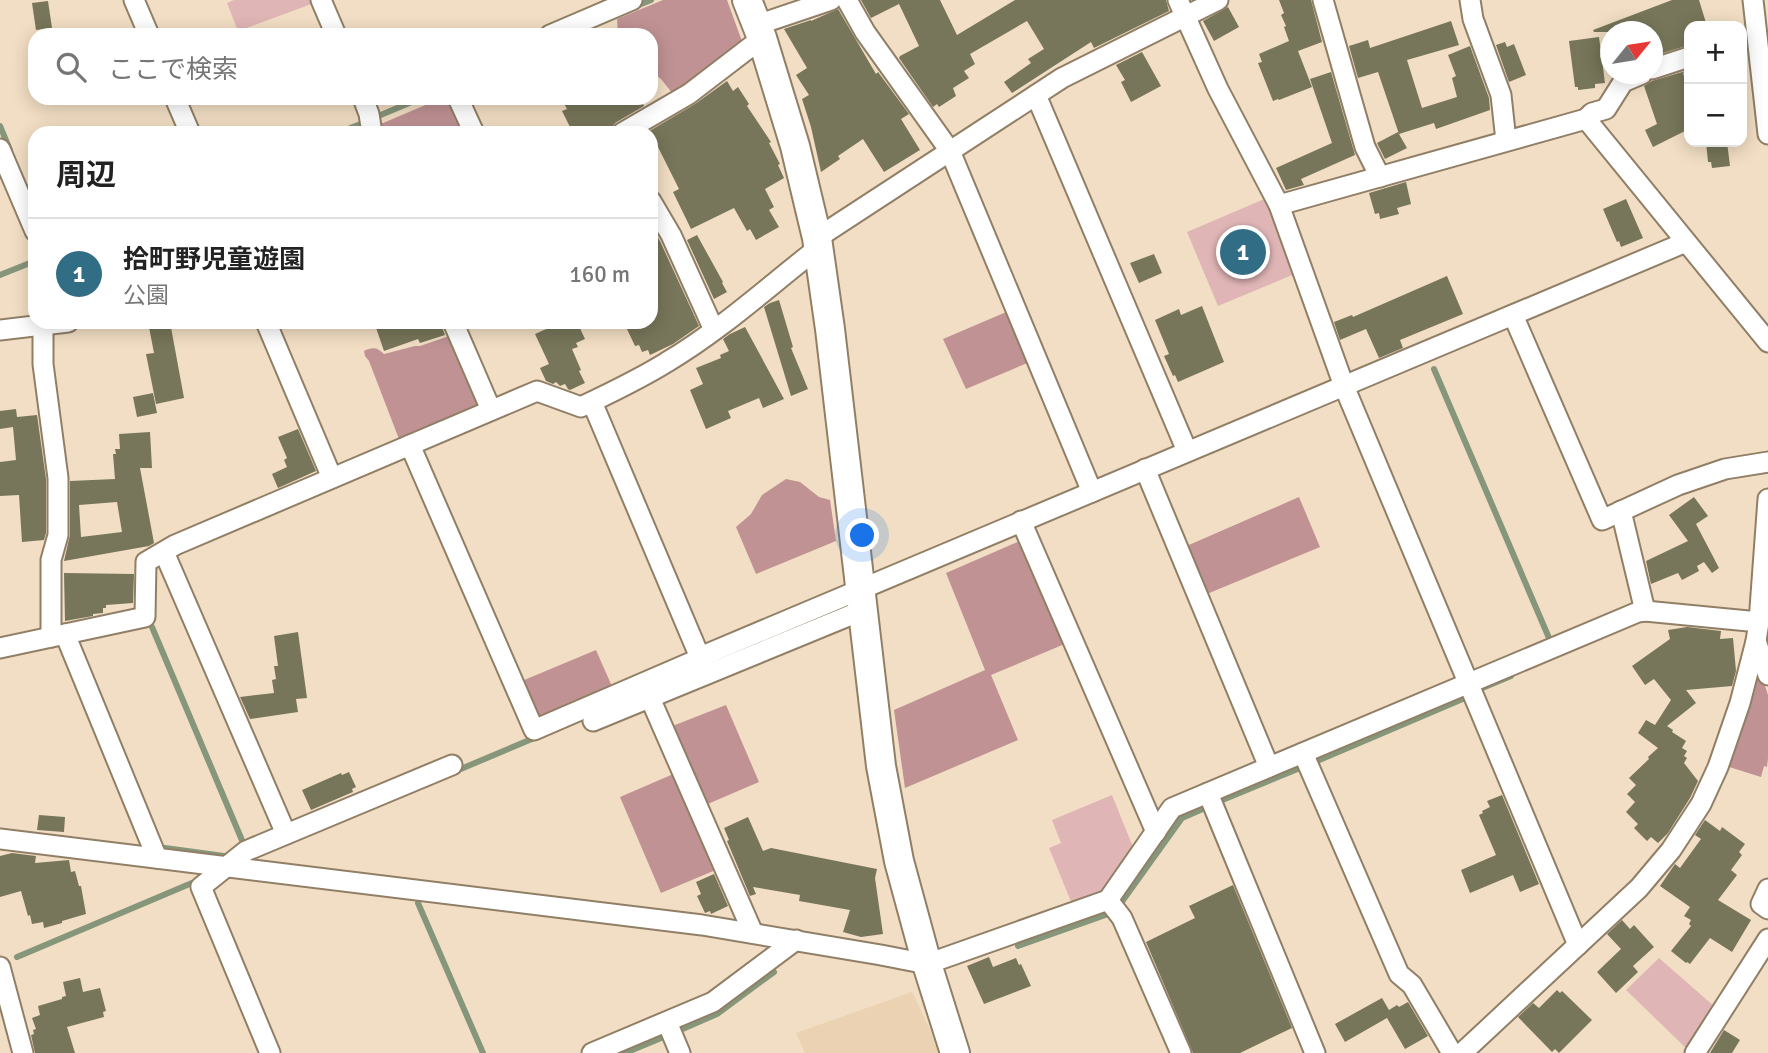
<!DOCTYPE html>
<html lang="ja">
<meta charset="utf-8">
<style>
:root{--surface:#fff;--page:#f2f2f2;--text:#222;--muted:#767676;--line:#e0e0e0;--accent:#326d86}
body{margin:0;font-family:Signika,"Noto Sans JP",sans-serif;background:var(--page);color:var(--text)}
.controls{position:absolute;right:21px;top:21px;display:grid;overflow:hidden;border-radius:14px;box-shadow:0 4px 18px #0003}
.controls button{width:63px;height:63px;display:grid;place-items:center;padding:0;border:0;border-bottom:2px solid var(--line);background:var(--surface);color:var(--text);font:35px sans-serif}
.compass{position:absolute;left:1600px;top:21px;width:63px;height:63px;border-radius:50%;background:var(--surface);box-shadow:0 4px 18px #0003;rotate:60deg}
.you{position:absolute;left:863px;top:536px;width:24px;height:24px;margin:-18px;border:5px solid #fff;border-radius:50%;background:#1a73e8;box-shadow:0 0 0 10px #1a73e833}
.badge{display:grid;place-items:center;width:46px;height:46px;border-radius:50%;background:var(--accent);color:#fff;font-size:23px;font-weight:700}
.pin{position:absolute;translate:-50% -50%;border:4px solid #fff;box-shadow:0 2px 7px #0006}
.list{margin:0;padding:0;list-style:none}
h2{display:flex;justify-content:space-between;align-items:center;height:91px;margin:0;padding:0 28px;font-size:30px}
h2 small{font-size:23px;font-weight:400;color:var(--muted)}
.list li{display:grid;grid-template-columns:46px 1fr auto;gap:21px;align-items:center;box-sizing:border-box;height:112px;padding:0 28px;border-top:2px solid var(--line)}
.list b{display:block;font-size:26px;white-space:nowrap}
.list p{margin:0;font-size:23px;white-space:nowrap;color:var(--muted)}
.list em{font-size:23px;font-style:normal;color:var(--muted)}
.icon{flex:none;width:38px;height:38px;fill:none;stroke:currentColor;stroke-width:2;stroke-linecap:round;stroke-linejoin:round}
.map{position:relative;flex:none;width:1768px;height:1053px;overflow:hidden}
.search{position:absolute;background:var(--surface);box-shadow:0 4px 18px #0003;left:28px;top:28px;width:630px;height:77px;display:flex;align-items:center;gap:18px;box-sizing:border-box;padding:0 24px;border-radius:21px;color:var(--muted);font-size:26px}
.panel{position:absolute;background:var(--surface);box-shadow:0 4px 18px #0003;left:28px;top:126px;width:630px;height:203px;border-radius:21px}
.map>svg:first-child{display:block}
</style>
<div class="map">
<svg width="1768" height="1053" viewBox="0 0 1768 1053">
<rect width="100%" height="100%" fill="#f2dec4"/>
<path fill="#ead2b2" d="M912 992 931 1032 938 1053H805L796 1033Z"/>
<g fill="#e0b5b6">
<path d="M234 0H316L317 2 238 31 227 3Z"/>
<path d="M1269 197 1297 273 1218 306 1187 232Z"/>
<path d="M1112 795 1133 847 1102 895 1072 904 1049 848 1061 843 1052 820Z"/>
<path d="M1659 958 1715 1007 1689 1051 1626 990Z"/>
</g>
<g fill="#c09294">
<path d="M663 0H727L743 44 673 94 661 79 651 71V35H618L617 19Z"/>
<path d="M442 98H454L470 133H379L376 126Z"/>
<path d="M1011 310 1032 361 966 389 943 339Z"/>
<path d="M449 336 479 407 399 439 369 361 365 356 364 351C372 347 377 347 384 354L415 346H420Z"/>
<path d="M786 479 800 482 819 497 830 500 836 541 756 574 736 527 751 514 762 495Z"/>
<path d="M1299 497 1320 547 1202 596 1182 548Z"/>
<path d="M1022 540 1067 643 991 675 1018 740 905 788 894 710 985 670 946 573Z"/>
<path d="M596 650 614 691 535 725 517 683Z"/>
<path d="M1757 661 1768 695V758L1767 767 1764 766 1761 777 1726 766Z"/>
<path d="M726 705 759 782 703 806 670 727Z"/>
<path d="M678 772 718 869 661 893 620 797Z"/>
</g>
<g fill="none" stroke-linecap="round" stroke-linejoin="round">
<g stroke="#86967a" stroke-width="6">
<path d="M634 7 651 0"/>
<path d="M376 117 421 98"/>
<path d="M0 126 10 150"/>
<path d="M338 133 363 123"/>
<path d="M0 275 35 261"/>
<path d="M1434 369 1549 638"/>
<path d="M152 627 244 845"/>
<path d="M1480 689 1511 676"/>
<path d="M1317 761 1465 698"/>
<path d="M456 771 539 736"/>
<path d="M1220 801 1300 768"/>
<path d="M165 848 224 856"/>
<path d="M418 903 483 1053"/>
<path d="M1121 903 1182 818 1205 808"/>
<path d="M1018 946 1111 913"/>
<path d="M17 957 199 880"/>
<path d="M678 1031 717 1014 774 972"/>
<path d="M625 1053 666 1036"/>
</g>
</g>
<g fill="#77765a" fill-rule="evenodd">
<path d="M861 0H940L957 35 1015 0H1166L1169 11 1094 48 1091 42 1012 93 1004 82 1031 63 1028 59 1044 49 1027 21 970 54 975 64 964 71 969 78 953 88 956 96 939 107 937 104 933 107 899 58 900 56 919 46 899 4 871 18Z"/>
<path d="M1279 0H1311L1322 42 1298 51 1312 87 1279 100 1278 99 1273 101 1258 63 1262 62 1259 54 1289 41 1284 27 1286 26 1281 15 1284 13Z"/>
<path d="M1672 0H1699L1707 26H1689V45L1653 56V32H1594L1593 30Z"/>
<path d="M48 1 52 28 36 30 32 3Z"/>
<path d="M1228 7 1239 27 1214 41 1203 21Z"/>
<path d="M838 9 876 74 878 72 909 114 901 119 920 150 884 172 863 139 838 156 840 159 821 172 811 127 802 99 809 95 796 75 807 68 784 29 811 20V21Z"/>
<path d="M1451 21 1459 45 1407 60 1422 108 1457 97 1452 78 1456 76 1448 55 1470 46 1489 98 1490 110 1436 129 1434 123 1399 134 1407 148 1385 159 1377 143 1398 132 1399 134 1378 72 1358 78 1349 46 1368 40 1370 48Z"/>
<path d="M1599 37 1605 83 1595 84V88L1578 90V87H1575L1569 41Z"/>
<path d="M1505 42 1507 47 1514 44 1526 75 1509 82 1496 45Z"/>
<path d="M1142 52 1161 86 1131 102 1121 82 1125 80 1116 65Z"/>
<path d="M1689 70 1683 73 1689 91V129L1653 147 1645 130 1657 124 1644 86 1652 81Z"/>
<path d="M1331 72 1355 155 1301 179 1304 185 1286 190 1276 168 1332 143 1310 79Z"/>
<path d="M727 81 733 91 738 87 749 104 747 106 771 142 769 143 780 164 778 165 784 178 765 189 774 207 769 210 779 227 756 240 750 229 747 231 734 208 691 229 673 192 679 189 651 133H646L695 104Z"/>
<path d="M561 98H640L644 106 615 123 611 128 610 133H573L562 111 567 109Z"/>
<path d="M1706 142H1727L1730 166 1712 168 1711 162H1708Z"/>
<path d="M1406 182 1411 204 1397 208 1399 214 1380 219 1379 213 1375 214 1369 193Z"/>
<path d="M1626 199 1643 238 1621 247 1619 241 1617 242 1603 209Z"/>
<path d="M651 225 660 241 699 326 673 344 650 355 648 350 642 352 639 345 635 346 626 327 637 322H651V304L657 301 651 288Z"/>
<path d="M697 235 723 282 722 283 727 292 714 299 687 240Z"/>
<path d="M1154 254 1162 273 1139 283 1130 263Z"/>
<path d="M1447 276 1463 314 1400 340 1403 348 1379 358 1366 329 1340 340 1334 322 1352 315 1353 317Z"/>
<path d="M779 300 793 347 791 348 808 389 791 396 764 307 770 303Z"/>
<path d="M1202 306 1224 362 1178 382 1175 375 1173 376 1164 356 1169 354 1155 320 1179 309 1181 315Z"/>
<path d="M148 322H170L184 398 156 404 146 354 154 353Z"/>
<path d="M374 322H440L445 335 420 343 418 339 384 351Z"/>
<path d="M562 322H577L585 339 576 343 578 347 572 349 581 370 579 371 585 383 570 390 568 389 565 384 560 386 556 382 553 384 546 381 540 368 549 364 535 334Z"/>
<path d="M745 327 784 399 763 408 759 398 728 411 731 418 706 429 690 390 703 384 696 368 721 358 720 355 729 351 723 339 730 334Z"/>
<path d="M153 393 157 413 137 417 133 397Z"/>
<path d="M16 409 17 417 37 415 46 479V533L44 540 22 542 19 495 0 496V462L16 460 13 427 0 429V411Z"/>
<path d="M298 429 316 471 278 488 272 474 287 467 284 460 287 458 278 437Z"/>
<path d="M150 432 152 468H140L154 543 149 546 64 561 70 535V481L115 479 113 454H116L115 449H120L119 434ZM117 502 122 532 81 537 79 505Z"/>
<path d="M1694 497 1708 516 1696 524 1719 568 1712 573 1704 562 1697 566 1699 571 1682 580 1678 573 1651 584 1646 561 1688 541 1669 515Z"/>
<path d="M64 573 134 574 133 603 106 605V608H103V613L93 614V616L65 621Z"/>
<path d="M1687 627 1721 631 1720 639 1733 638 1736 671 1732 686 1686 690 1696 703 1667 726 1673 730 1672 732 1686 741 1682 748 1687 751 1684 756 1687 758 1684 763 1698 781 1690 798 1668 833 1658 843 1651 837 1647 841 1634 828 1638 824 1626 812 1635 802 1627 794 1636 785 1629 778 1649 759 1648 757 1658 748 1638 733 1646 720 1655 725 1671 700 1654 679 1645 685 1632 666 1670 639 1668 630Z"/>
<path d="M298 632 307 698 296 699 298 712 250 719 240 697 274 693 272 680 276 679 274 666H278L274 636Z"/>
<path d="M349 772 356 787 352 789 353 792 311 810 302 790 341 773 342 775Z"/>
<path d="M1502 795 1539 884 1520 892 1513 875 1470 893 1461 870 1496 855 1479 815 1483 813 1482 811 1490 807 1487 801Z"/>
<path d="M39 815 65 817 64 832 37 830Z"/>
<path d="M748 817 763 851 771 848 877 869 875 878 883 934 861 937 843 932 850 910 799 901 800 895 753 887 756 894 750 896 727 841 729 840 724 828Z"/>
<path d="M1705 820 1720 831 1722 827 1745 844 1739 852 1742 855 1731 870 1737 875 1718 900 1751 920 1732 952 1710 938 1690 964 1687 962 1686 963 1671 951 1691 926 1689 924 1691 920 1684 916 1690 907 1660 886 1675 864 1680 868 1701 839 1695 835Z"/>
<path d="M12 853 36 856 35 863 69 860 71 872 75 871 79 886H81L86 914 62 921V923L44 928 43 922 32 924 30 915 28 916 21 891 0 897V856Z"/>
<path d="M714 874 728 906 711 914 710 911 705 913 697 896 701 894 696 882Z"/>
<path d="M1233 885 1292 1028 1240 1053H1193L1146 942 1195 918 1189 906Z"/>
<path d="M1622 920 1630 929 1634 925 1654 947 1633 966 1638 972 1616 993 1597 972 1621 949 1607 934Z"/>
<path d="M989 957 993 967 1016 958 1019 965 1021 964 1031 986 984 1004 967 966Z"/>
<path d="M80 978 83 992 100 988 106 1011 103 1012 104 1017 67 1027 75 1053H35L31 1035 34 1034 33 1030 36 1029 32 1018 40 1015 38 1006 62 999V997L66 996 63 982Z"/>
<path d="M1557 990 1560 993 1562 991 1592 1020 1559 1053 1555 1049 1552 1052 1518 1017 1533 1003 1539 1008Z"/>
<path d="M1382 998 1389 1010 1397 1005 1399 1007 1408 1002 1428 1036 1405 1049 1387 1018 1345 1042 1335 1024Z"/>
<path d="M1724 1030 1740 1040 1732 1053H1710Z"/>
</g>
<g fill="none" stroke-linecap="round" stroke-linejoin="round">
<defs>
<g id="street">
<path d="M134 0 149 35"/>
<path d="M321 0 336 35"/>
<path d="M847 0 865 32 950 151 1092 492"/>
<path d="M1178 0 1218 89 1279 205 1344 386 1578 945"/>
<path d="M1323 0 1365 147 1380 177"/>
<path d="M1470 0 1473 19 1501 95 1506 141"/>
<path d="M1753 0 1768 134"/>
<path d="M757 25 831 0"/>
<path d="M550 35 632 0"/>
<path d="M1652 69 1689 57"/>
<path d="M1036 95 1187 451"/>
<path d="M175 98 190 133"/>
<path d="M363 98 369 114 372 133"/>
<path d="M458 98 474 133"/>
<path d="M1586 119 1592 113 1606 109 1623 82 1642 74"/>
<path d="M622 133 689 94 762 38"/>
<path d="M0 149 35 231"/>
<path d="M651 201 671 235 714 330"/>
<path d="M1279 205 1586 119 1768 342"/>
<path d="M817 238 1062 78 1218 0"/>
<path d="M1513 315 1602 520 1678 485 1725 469 1768 462"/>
<path d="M266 322 332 478"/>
<path d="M453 322 491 410"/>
<path d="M43 325V364L58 478V535L51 560V637"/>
<path d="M0 330 68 322"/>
<path d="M592 402 707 674"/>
<path d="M410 445 534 730 701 658"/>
<path d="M1145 469 1269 767"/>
<path d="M1621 511 1645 611"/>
<path d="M1021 521 1156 832"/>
<path d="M164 552 286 834"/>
<path d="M65 634 157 858"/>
<path d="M1756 641 1768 675"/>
<path d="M0 648 145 617 146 562 175 545 537 391 581 407C610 393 640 379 667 362 721 330 769 286 818 248"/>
<path d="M700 657 1686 242"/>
<path d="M650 698 753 933"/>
<path d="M593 721 863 610"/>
<path d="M1303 753 1399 974 1412 985 1452 1053"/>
<path d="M1208 793 1315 1053"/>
<path d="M0 839 702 925 881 955 927 964 1108 900 1172 808 1638 612 1645 611 1759 622"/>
<path d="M1768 889 1761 904 1768 909"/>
<path d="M1108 900 1122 918 1181 1053"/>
<path d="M0 967 23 1053"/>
<path d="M667 1022 680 1053"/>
<path d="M270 1053 201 887 246 851 452 765"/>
<path d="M592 1053 713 1002 796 940"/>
<path d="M1462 1053 1639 888 1671 850 1701 804 1718 767 1740 703 1756 641 1759 622 1768 499"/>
<path d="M1695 1053 1768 939"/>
</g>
<path id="secondary" d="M747 0 762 38 795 146 817 238 830 329 881 766 899 861 927 964 955 1053"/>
</defs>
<use href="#street" stroke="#907f66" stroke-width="23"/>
<use href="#secondary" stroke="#907f66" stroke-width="32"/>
<use href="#street" stroke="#fff" stroke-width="19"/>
<use href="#secondary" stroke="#fff" stroke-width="28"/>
</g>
</svg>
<div class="controls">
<button>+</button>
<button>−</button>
</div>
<svg class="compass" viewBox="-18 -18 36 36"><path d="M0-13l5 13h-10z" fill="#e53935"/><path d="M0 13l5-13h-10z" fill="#767676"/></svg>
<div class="you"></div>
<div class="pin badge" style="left:1243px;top:252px">1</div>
<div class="search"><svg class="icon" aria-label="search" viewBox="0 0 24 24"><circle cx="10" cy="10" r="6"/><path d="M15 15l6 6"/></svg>ここで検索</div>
<section class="panel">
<h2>周辺<small></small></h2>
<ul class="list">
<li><span class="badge">1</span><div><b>拾町野児童遊園</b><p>公園</p></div><em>160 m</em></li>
</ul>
</section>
</div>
